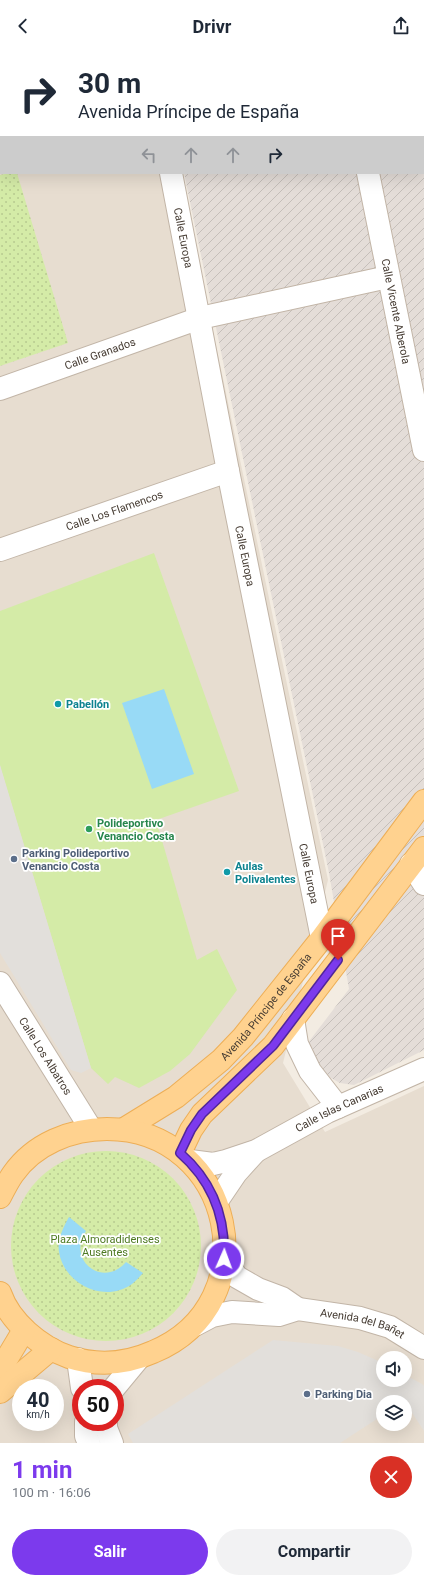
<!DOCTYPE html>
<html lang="es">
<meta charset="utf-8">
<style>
body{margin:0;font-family:Roboto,sans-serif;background:#f2f2f3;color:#1f2937;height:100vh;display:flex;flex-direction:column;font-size:15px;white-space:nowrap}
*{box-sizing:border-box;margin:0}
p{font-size:13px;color:#747a83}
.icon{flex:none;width:22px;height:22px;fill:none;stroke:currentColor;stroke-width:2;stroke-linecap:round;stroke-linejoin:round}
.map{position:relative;height:1391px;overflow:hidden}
.details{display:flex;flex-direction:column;background:#fff;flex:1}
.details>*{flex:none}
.top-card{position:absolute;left:0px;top:0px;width:424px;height:122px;box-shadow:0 4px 16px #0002;background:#fff;color:#1f2937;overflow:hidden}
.tools{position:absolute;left:376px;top:1299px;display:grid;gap:8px}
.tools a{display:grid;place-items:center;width:36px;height:36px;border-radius:50%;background:#fff;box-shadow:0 4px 16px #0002;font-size:20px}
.speed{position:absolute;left:12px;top:1327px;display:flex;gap:8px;font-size:20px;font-weight:700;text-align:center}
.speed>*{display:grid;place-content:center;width:52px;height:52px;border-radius:50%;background:#fff;box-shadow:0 4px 16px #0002;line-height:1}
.speed small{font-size:10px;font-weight:400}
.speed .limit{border:6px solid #d22;background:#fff;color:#111}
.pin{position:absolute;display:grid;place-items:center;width:34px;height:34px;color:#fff;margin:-41px -17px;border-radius:50% 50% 50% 0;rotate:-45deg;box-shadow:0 0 4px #0007}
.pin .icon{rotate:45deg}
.me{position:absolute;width:44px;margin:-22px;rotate:2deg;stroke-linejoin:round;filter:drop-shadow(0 0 3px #0008)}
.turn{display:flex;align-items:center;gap:14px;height:84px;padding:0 12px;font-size:18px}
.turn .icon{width:52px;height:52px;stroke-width:2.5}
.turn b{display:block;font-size:28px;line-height:34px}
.lanes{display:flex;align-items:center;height:38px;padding:0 12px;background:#0003;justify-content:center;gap:20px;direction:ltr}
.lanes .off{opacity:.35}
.round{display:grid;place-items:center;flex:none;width:42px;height:42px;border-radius:21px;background:#f2f2f3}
.summary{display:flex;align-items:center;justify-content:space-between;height:68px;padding:0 12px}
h1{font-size:24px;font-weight:700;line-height:30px;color:#7c3aed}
.action{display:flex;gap:8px;margin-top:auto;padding:8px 12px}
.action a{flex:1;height:46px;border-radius:24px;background:#7c3aed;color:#fff;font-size:16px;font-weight:700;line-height:46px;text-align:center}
.action a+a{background:#f2f2f3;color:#1f2937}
header{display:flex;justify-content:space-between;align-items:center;height:52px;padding:0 12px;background:#fff;font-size:18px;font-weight:700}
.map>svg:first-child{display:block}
</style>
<header><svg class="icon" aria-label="back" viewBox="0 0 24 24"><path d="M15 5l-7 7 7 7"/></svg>Drivr<svg class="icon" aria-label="share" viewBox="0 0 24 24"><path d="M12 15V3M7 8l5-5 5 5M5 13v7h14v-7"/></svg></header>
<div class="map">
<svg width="424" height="1391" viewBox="0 0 424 1391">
<defs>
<pattern id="industrial-furrows" width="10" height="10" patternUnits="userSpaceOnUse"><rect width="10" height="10" fill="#e4ddd8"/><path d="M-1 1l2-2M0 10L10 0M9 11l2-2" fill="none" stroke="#c5bfba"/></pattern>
<pattern id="grass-dots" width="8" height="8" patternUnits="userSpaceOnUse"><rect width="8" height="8" fill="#d4eba7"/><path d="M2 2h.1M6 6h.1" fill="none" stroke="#b7ca90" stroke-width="1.8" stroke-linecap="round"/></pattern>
</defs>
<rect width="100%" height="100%" fill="#f3ece2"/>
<path fill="#e7ddd0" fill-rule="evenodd" d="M0,70L1,121H180L328,828L283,1011L325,1080L424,1034V1391H0ZM383,1306H405V1328H383ZM21,1336H55V1370H21ZM81,1336H115V1370H81ZM383,1350H405V1372H383Z"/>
<path fill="url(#industrial-furrows)" d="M159,0H424V998L354,1033L340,1031L329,1025L314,1005L307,992L349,937L329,821L184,121H423V1Z"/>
<path fill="url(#grass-dots)" d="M9,121H17L68,291L0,314V123Z
M11 1194a95 95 0 1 1 190 0a95 95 0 1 1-190 0Z"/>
<path fill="#d4eba7" d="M154,501L239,739L156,768L197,908L217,897L237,938L190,1002L170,1019L139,1036L115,1025L108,1032L91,1016L0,714V559Z"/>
<path fill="#e2dfdb" d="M0,713L91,1016L81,1021L71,1018L0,901Z
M273,1288L338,1294L358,1300L383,1311V1328H405V1323L422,1332L424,1334V1379L405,1350H383V1363L340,1391H133L128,1382Z"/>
<path fill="#98daf6" d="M164,637L194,722L152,737L122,651Z
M69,1165L86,1179C66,1208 103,1237 126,1210L143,1221C139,1225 136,1229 132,1232C104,1252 64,1232 59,1200C57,1188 63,1176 69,1165Z"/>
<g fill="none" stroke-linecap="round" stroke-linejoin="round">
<g stroke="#c2b5a7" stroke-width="24">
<g id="minor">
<path d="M148,0V1"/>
<path d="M345,0V1"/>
<path d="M0,105L1,104"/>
<path id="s1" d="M171,121L228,419L322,886"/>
<path id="s2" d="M368,121L424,398"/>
<path id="s3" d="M0,337L200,266L388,225"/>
<path id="s4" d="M0,498L228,419"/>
<path d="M411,812L424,832"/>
<path id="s5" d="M0,931L91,1077"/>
<path d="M293,967L297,992L310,1019L338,1055"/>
<path id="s6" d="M190,1109L213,1112L226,1109L256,1099L327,1060L424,1017"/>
<path d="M217,1149L236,1121L255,1100"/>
<path d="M224,1207L237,1225L258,1237L282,1246L298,1257"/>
<path id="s7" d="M195,1273L212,1264L232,1260L279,1263L298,1257L360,1266L390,1275L424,1296"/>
<path d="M78,1307L82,1336"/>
<path d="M114,1336L138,1307"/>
<path d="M86,1370V1384L89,1391"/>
<path d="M106,1370V1376L112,1391"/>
</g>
</g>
<g stroke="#edae56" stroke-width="24">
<g id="major">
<path id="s8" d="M124,1077L176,1045L221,1008L243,985L322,886L424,749"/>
<path d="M180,1101L191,1078L202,1062L273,994L424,796"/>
<path d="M0,1145C4,1137 8,1129 13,1122C34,1092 71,1077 107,1077C234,1077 271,1251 153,1300C126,1312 97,1314 69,1305C40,1295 10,1270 0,1241"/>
<path d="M0,1318L24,1278"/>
<path d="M0,1340L51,1297"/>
</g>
</g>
<use href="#minor" stroke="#fff" stroke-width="22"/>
<use href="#major" stroke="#ffd28f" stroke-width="22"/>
</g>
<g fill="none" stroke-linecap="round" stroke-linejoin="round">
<g stroke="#51269a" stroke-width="10">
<path id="route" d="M224,1207C226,1164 212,1129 180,1101L191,1078L202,1062L273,994L338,908"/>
</g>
<use href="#route" stroke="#7c3aed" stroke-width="7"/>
</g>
<g fill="#0f9aa8" stroke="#fff" stroke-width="1.5">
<circle cx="58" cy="652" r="4"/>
<circle cx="227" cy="820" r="4"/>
</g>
<circle fill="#2e9e5b" stroke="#fff" stroke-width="1.5" cx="89" cy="777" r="4"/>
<g fill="#5c6f8a" stroke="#fff" stroke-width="1.5">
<circle cx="14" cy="807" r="4"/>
<circle cx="307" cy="1342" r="4"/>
</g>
<g text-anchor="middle" stroke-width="3.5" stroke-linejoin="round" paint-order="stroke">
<g font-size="11" fill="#453b32" stroke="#fff">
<text dy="4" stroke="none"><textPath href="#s1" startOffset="66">Calle Europa</textPath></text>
<text dy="4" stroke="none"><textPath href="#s2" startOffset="141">Calle Vicente Alberola</textPath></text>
<text dy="4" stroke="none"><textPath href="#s3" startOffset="106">Calle Granados</textPath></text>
<text dy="4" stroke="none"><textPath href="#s4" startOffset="121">Calle Los Flamencos</textPath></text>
<text dy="4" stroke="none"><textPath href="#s1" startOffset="390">Calle Europa</textPath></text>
<text dy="4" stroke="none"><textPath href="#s1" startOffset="714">Calle Europa</textPath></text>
<text dy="4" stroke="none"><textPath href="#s8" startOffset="189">Avenida Príncipe de España</textPath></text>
<text dy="4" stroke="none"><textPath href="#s5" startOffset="86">Calle Los Albatros</textPath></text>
<text dy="4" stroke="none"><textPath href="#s6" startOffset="162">Calle Islas Canarias</textPath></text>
<text dy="4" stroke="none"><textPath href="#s7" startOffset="173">Avenida del Bañet</textPath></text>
</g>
<g font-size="11" font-weight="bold" fill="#0d838f" stroke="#fff" text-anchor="start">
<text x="66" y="656">Pabellón</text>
<text x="235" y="818">Aulas<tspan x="235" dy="13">Polivalentes</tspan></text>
</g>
<g font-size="11" font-weight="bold" fill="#27864d" stroke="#fff" text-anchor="start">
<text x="97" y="775">Polideportivo<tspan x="97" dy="13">Venancio Costa</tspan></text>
</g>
<g font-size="11" font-weight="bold" fill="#4e5e75" stroke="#fff" text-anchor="start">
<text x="22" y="805">Parking Polideportivo<tspan x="22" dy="13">Venancio Costa</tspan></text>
<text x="315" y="1346">Parking Dia</text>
</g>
<g font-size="11" fill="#4e7a22" stroke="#fff">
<text x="105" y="1191">Plaza Almoradidenses<tspan x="105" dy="13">Ausentes</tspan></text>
</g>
</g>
</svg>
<div class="tools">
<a><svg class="icon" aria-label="sound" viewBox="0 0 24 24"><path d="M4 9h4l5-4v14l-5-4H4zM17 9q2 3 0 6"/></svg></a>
<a><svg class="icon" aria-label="layers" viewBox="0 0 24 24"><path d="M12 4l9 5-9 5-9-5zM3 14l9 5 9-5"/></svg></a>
</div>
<div class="speed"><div>40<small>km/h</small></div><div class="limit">50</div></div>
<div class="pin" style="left:338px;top:908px;background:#d93025"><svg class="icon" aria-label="arrive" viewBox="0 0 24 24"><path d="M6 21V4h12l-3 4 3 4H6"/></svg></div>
<svg class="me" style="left:224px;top:1207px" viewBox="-20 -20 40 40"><circle r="17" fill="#7c3aed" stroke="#fff" stroke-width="3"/><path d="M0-11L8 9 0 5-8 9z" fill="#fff"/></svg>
<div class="top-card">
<div class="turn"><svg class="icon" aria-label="right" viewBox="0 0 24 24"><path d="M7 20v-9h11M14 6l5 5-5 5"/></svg><div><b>30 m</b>Avenida Príncipe de España</div></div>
<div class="lanes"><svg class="icon off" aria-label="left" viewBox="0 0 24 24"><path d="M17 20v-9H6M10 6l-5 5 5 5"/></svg><svg class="icon off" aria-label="ahead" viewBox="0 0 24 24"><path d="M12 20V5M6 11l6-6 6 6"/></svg><svg class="icon off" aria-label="ahead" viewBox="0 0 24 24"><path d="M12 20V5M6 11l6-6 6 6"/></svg><svg class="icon" aria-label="right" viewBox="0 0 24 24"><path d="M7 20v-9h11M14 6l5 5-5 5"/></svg></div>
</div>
</div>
<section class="details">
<div class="summary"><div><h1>1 min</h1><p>100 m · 16:06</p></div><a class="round" style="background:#d93025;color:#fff"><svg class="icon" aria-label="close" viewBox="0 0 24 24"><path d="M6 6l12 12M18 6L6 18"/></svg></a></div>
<div class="action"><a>Salir</a><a>Compartir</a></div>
</section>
